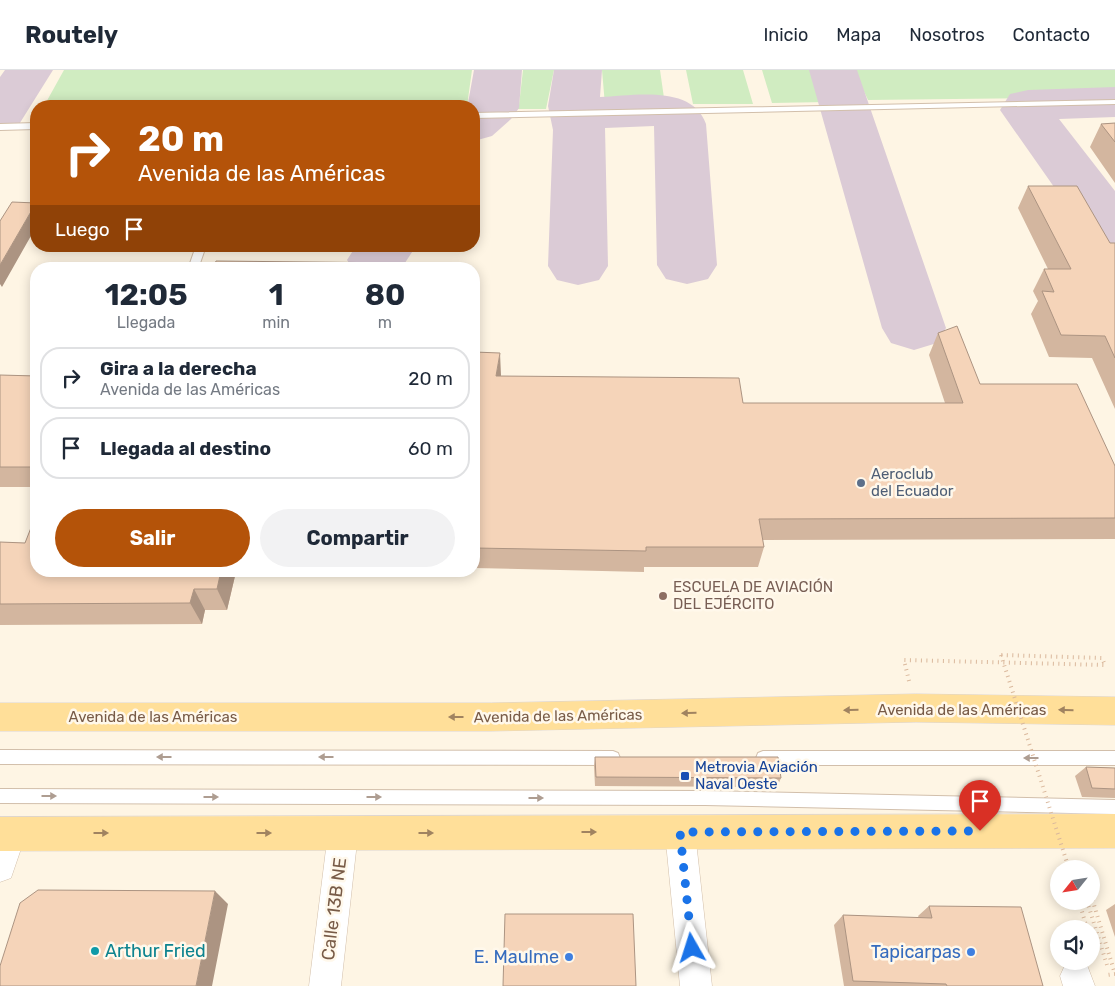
<!DOCTYPE html>
<html lang="es">
<meta charset="utf-8">
<style>
body{margin:0;font-family:Rubik,sans-serif;background:#f2f2f3;color:#1f2937;height:100vh;display:flex;flex-direction:column;font-size:19px;white-space:nowrap}
*{box-sizing:border-box;margin:0}
p{font-size:16px;color:#747a83}
.icon{flex:none;width:28px;height:28px;fill:none;stroke:currentColor;stroke-width:2;stroke-linecap:round;stroke-linejoin:round}
.map{position:relative;flex:1;overflow:hidden}
.panel{position:absolute;left:30px;top:192px;width:450px;height:315px;display:flex;flex-direction:column;background:#fff;border-radius:20px;box-shadow:0 2px 12px #0003}
.panel>*{flex:none}
.hud{position:absolute;left:30px;top:30px;width:450px;height:152px;border-radius:20px;box-shadow:0 2px 12px #0003;background:#b45309;color:#fff;overflow:hidden}
.needle{width:32px;rotate:240deg}
.controls{position:absolute;left:1050px;top:790px;display:grid;gap:10px}
.controls a{display:grid;place-items:center;width:50px;height:50px;border-radius:50%;background:#fff;box-shadow:0 2px 12px #0003;font-size:25px}
.pin{position:absolute;display:grid;place-items:center;width:42px;height:42px;color:#fff;margin:-51px -21px;border-radius:50% 50% 50% 0;rotate:-45deg;box-shadow:0 0 5px #0007}
.pin .icon{rotate:45deg}
.me{position:absolute;width:55px;margin:-28px;rotate:354deg;stroke-linejoin:round;filter:drop-shadow(0 0 4px #0008)}
.turn{display:flex;align-items:center;gap:18px;height:105px;padding:0 25px;font-size:22px}
.turn .icon{width:65px;height:65px;stroke-width:2.5}
.turn b{display:block;font-size:35px;line-height:42px}
.then{display:flex;align-items:center;height:48px;padding:0 25px;background:#0003;gap:10px;font-size:19px}
.eta{display:flex;justify-content:space-evenly;align-items:center;height:85px;text-align:center}
.eta b{font-size:30px;font-weight:700;line-height:35px}
.primary-button{display:flex;gap:10px;margin-top:auto;padding:10px 25px}
.primary-button a{flex:1;height:58px;border-radius:30px;background:#b45309;color:#fff;font-size:20px;font-weight:700;line-height:58px;text-align:center}
.primary-button a+a{background:#f2f2f3;color:#1f2937}
ul{padding:0;list-style:none}
li{display:flex;align-items:center;gap:15px;height:62px;margin:0 10px 8px;padding:0 15px;border:2px solid #e0e1e3;border-radius:20px}
li div{flex:1}
li b{display:block;font-size:19px}
li em{font-style:normal}
header{display:flex;align-items:center;gap:30px;box-sizing:border-box;height:70px;padding:0 25px;background:#fff;border-bottom:1px solid #e0e1e3}
header strong{font-size:24px}
nav{display:flex;gap:28px;margin-inline-start:auto;font-size:18px}
.map>svg:first-child{display:block}
</style>
<header>
<strong>Routely</strong>
<nav><a>Inicio</a><a>Mapa</a><a>Nosotros</a><a>Contacto</a></nav>
</header>
<div class="map">
<svg width="1115" height="916" viewBox="0 0 1115 916">
<rect width="100%" height="100%" fill="#fef5e4"/>
<path fill="#d0ecc1" d="M64,0H472L467,36H44Z
M523,0H554L546,39H514L519,35Z
M602,0H660L665,35H605Z
M686,0H743L753,34H693Z
M762,0H815L827,32L772,33Z
M854,0H1115V27L868,30Z"/>
<g fill="none" stroke-linecap="round" stroke-linejoin="round">
<path fill="#dbcbd6" fill-rule="evenodd" d="M5,0H53L18,56L0,60V7Z
M474,0H522L519,38L511,49L492,66L474,71V36H465L468,33Z
M554,0H602L600,27C633,26 692,14 706,54L717,195L708,209L687,214L666,209L657,195L654,56L605,58L608,196L599,210L578,215L557,210L548,196L553,60L548,36Z
M809,0H857L946,258L937,273L914,280L891,273L882,258Z
M1115,17V47L1059,49L1115,121V179L1094,174L1000,40L1010,24L1028,20Z
M356,176H416L401,199H353L347,190Z"/>
<g stroke="#d2bfab" stroke-width="2">
<path id="lane" d="M1115,30V34L474,48V43Z
M36,53V59L0,60V54Z
M196,176H206L198,199H188Z
M0,680L613,681L618,683L620,688L618,693L613,695L0,694Z
M763,681H1115V695H763L758,693L756,688L758,683Z
M0,719L705,721L1115,730V744L705,735L0,733Z"/>
</g>
<g stroke="#d2bfab" stroke-width="1">
<path id="street" d="M680,747L690,752L695,762L712,916H680L665,762L670,752Z
M343,748L353,753L358,763L341,916H309L328,763L333,753Z
M11,749L21,754L26,764L11,808L0,812V755Z
M1073,891L1087,895L1095,916H1063L1060,906L1065,895Z"/>
</g>
<g stroke="#dcd4cf" stroke-width="1">
<path id="primary" d="M916,624L1115,627V655L916,652L491,661H0V633H491Z
M1115,744V778L0,781V747Z"/>
</g>
<path stroke="#dab89c" stroke-width="4" stroke-dasharray="1 4.5" stroke-linecap="butt" d="M909,611L904,590L1105,595L1102,588L1001,585
M1091,825L1115,904L1107,905
M1079,831L1087,859
M1087,831L1107,895H1103
M1091,872L1095,883"/>
<use href="#lane" fill="#fff" fill-rule="evenodd"/>
<use href="#street" fill="#fff" fill-rule="evenodd"/>
<use href="#primary" fill="#ffdf99" fill-rule="evenodd"/>
<path stroke="#dab89c" stroke-width="4" stroke-dasharray="1 4.5" stroke-linecap="butt" d="M1001,585L1069,799"/>
</g>
<path fill="#d3b69f" d="M1115,53V113L1090,77L1101,54Z
M1028,116L1110,173H1115V339L1092,288L1049,287L1031,244L1038,231L1033,221L1044,199H1048L1018,138Z
M938,263L980,314L1115,396V469L762,470L764,477L758,497H644V502L474,498V282L501,306L743,333H945L929,285Z
M0,305L36,306V417H0Z
M0,472L25,473L36,501H260L256,507L235,506L227,540H205L202,554L0,555Z
M595,687L781,708L777,717L595,716L594,696Z
M1086,697L1115,698V728L1082,727L1075,706Z
M1115,834V867L1106,840Z
M929,836L1043,916H844L834,855L843,845L919,848L918,846Z"/>
<path fill="#ac9482" d="M36,133V157L2,217L0,214V195Z
M500,283L501,305L498,328L496,306Z
M221,501H233L235,506L227,540L217,519Z
M254,501H260L256,507Z
M194,519L205,540L202,554L190,533Z
M215,821L228,834L212,916H196Z"/>
<path fill="#f5d4b9" stroke="#ac9482" d="M1115,53V72L1101,54Z
M1028,116H1077L1110,173H1115V288L1105,266L1061,265L1042,221L1054,222L1044,199H1071Z
M12,132L36,133L0,195V151Z
M216,191L403,193L402,199H213Z
M957,256L980,314H1077L1115,396V448L759,449L764,477H646V481L474,478V282L500,283L496,306L739,308L743,333H963L938,263Z
M0,305L36,306V397H0Z
M36,445V501H221L217,519H194L190,533L0,534V472L25,473Z
M595,687H778L781,708L596,707Z
M1086,697L1115,698V719L1092,718Z
M38,820L215,821L196,916H0V896L20,833Z
M929,836L1021,837L1043,916H947L946,914L853,911L843,845L932,848Z
M505,844H633L636,916H503Z"/>
<defs><path id="oneway-solid" d="M-6-.8H1V-3.2L6.5 0L1 3.2V.8H-6Z" transform="scale(1.25)"/></defs>
<g fill="#a08360">
<use href="#oneway-solid" transform="translate(851 640) rotate(179)"/>
<use href="#oneway-solid" transform="translate(1066 640) rotate(-179)"/>
<use href="#oneway-solid" transform="translate(689 643) rotate(179)"/>
<use href="#oneway-solid" transform="translate(456 647) rotate(180)"/>
<use href="#oneway-solid" transform="translate(589 762)"/>
<use href="#oneway-solid" transform="translate(101 763)"/>
<use href="#oneway-solid" transform="translate(264 763)"/>
<use href="#oneway-solid" transform="translate(426 763)"/>
</g>
<g fill="#ae9d91">
<use href="#oneway-solid" transform="translate(164 687) rotate(-180)"/>
<use href="#oneway-solid" transform="translate(326 687) rotate(-180)"/>
<use href="#oneway-solid" transform="translate(1031 688) rotate(-180)"/>
<use href="#oneway-solid" transform="translate(49 726)"/>
<use href="#oneway-solid" transform="translate(211 727)"/>
<use href="#oneway-solid" transform="translate(374 727)"/>
<use href="#oneway-solid" transform="translate(536 728)"/>
</g>
<g fill="none" stroke-linecap="round" stroke-linejoin="round">
<path stroke="#1a73e8" stroke-width="9" stroke-dasharray="0 16.2" d="M692,878L680,762L980,761"/>
</g>
<circle fill="#5c6f8a" stroke="#fff8eb" stroke-width="2" cx="861" cy="413" r="5"/>
<circle fill="#8d6e63" stroke="#fff8eb" stroke-width="2" cx="663" cy="526" r="5"/>
<rect fill="#1a4fb4" stroke="#fff8eb" stroke-width="2" x="680" y="701" width="10" height="10" rx="2.5"/>
<circle fill="#0f9aa8" stroke="#fff8eb" stroke-width="2" cx="95" cy="881" r="5"/>
<g fill="#3f7fe0" stroke="#fff8eb" stroke-width="2">
<circle cx="971" cy="882" r="5"/>
<circle cx="569" cy="887" r="5"/>
</g>
<g text-anchor="middle" stroke-width="5" stroke-linejoin="round" paint-order="stroke">
<g font-size="15" fill="#4e5e75" stroke="#fff8eb" text-anchor="start">
<text x="871" y="409">Aeroclub<tspan x="871" dy="17">del Ecuador</tspan></text>
</g>
<g font-size="15" fill="#785e54" stroke="#fff8eb" text-anchor="start">
<text x="673" y="522">ESCUELA DE AVIACIÓN<tspan x="673" dy="17">DEL EJÉRCITO</tspan></text>
</g>
<g font-size="15" fill="#785b47" stroke="#fff8eb">
<text x="962" y="645">Avenida de las Américas</text>
<text transform="translate(558 646) rotate(-1)" y="5">Avenida de las Américas</text>
<text x="153" y="652">Avenida de las Américas</text>
</g>
<g font-size="15" fill="#164399" stroke="#fff8eb" text-anchor="start">
<text x="695" y="702">Metrovia Aviación<tspan x="695" dy="17">Naval Oeste</tspan></text>
</g>
<g font-size="18" fill="#785b47" stroke="#fff8eb">
<text transform="translate(334 839) rotate(-83)" y="6">Calle 13B NE</text>
</g>
<g font-size="18" fill="#0d838f" stroke="#fff8eb" text-anchor="start">
<text x="105" y="887">Arthur Fried</text>
</g>
<g font-size="18" fill="#366cbe" stroke="#fff8eb" text-anchor="end">
<text x="961" y="888">Tapicarpas</text>
<text x="559" y="893">E. Maulme</text>
</g>
</g>
</svg>
<div class="controls">
<a><svg class="needle" viewBox="-14 -14 28 28"><path d="M0-13l5 13h-10z" fill="#e53935"/><path d="M0 13l5-13h-10z" fill="#747a83"/></svg></a>
<a><svg class="icon" aria-label="sound" viewBox="0 0 24 24"><path d="M4 9h4l5-4v14l-5-4H4zM17 9q2 3 0 6"/></svg></a>
</div>
<div class="pin" style="left:980px;top:761px;background:#d93025"><svg class="icon" aria-label="arrive" viewBox="0 0 24 24"><path d="M6 21V4h12l-3 4 3 4H6"/></svg></div>
<svg class="me" style="left:692px;top:878px" viewBox="-20 -20 40 40"><path d="M0-17L14 15 0 8-14 15z" fill="#1a73e8" stroke="#fff" stroke-width="4"/></svg>
<div class="hud">
<div class="turn"><svg class="icon" aria-label="right" viewBox="0 0 24 24"><path d="M7 20v-9h11M14 6l5 5-5 5"/></svg><div><b>20 m</b>Avenida de las Américas</div></div>
<div class="then">Luego<svg class="icon" aria-label="arrive" viewBox="0 0 24 24"><path d="M6 21V4h12l-3 4 3 4H6"/></svg></div>
</div>
<section class="panel">
<div class="eta">
<div><b>12:05</b><p>Llegada</p></div>
<div><b>1</b><p>min</p></div>
<div><b>80</b><p>m</p></div>
</div>
<ul>
<li><svg class="icon" aria-label="right" viewBox="0 0 24 24"><path d="M7 20v-9h11M14 6l5 5-5 5"/></svg><div><b>Gira a la derecha</b><p>Avenida de las Américas</p></div><em>20 m</em></li>
<li><svg class="icon" aria-label="arrive" viewBox="0 0 24 24"><path d="M6 21V4h12l-3 4 3 4H6"/></svg><div><b>Llegada al destino</b></div><em>60 m</em></li>
</ul>
<div class="primary-button"><a>Salir</a><a>Compartir</a></div>
</section>
</div>
